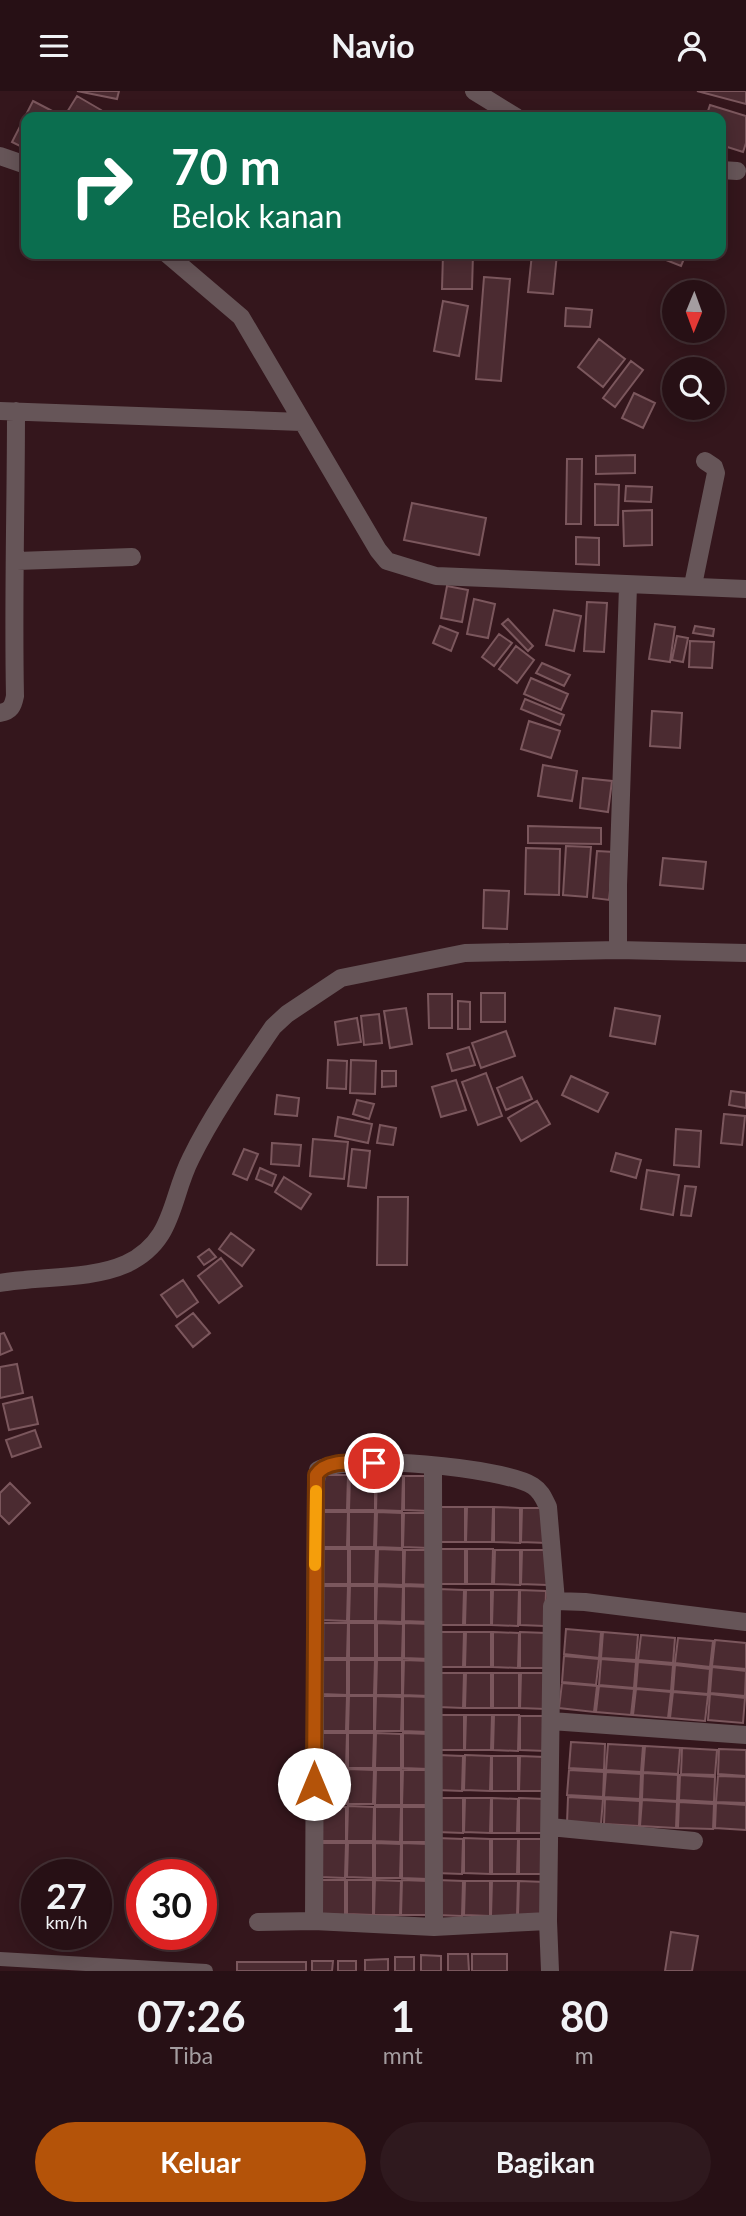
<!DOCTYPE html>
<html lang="id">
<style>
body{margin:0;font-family:Lato,sans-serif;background:#2f191e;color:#f1f3f6;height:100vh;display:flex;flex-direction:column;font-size:26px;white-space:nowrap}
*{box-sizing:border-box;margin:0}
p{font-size:23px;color:#a49da0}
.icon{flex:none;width:38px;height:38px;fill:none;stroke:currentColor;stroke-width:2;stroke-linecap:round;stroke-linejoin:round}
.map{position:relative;height:1880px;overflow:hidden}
.details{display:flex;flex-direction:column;background:#271015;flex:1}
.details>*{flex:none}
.banner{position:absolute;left:21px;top:21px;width:705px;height:147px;border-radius:14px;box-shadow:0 4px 18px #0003,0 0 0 2px #433034;background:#0b6e4f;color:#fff;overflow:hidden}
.needle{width:46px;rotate:181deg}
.tools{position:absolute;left:662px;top:189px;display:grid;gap:14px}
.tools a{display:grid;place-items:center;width:63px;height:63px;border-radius:50%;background:#271015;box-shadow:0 4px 18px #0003,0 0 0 2px #433034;font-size:35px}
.speed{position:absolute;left:21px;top:1768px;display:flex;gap:14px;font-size:35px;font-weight:700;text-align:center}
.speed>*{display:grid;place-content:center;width:91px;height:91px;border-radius:50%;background:#271015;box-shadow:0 4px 18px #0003,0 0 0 2px #433034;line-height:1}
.speed small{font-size:18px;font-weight:400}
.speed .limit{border:10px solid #d22;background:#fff;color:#111}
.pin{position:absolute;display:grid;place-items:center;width:60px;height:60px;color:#fff;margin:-30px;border:4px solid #fff;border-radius:50%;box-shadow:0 2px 7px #0007}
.me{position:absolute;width:77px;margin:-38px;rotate:0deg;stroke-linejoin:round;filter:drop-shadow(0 0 5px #0008)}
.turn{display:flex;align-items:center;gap:24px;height:147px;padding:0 35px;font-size:32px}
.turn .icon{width:91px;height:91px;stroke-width:2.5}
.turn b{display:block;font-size:49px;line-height:60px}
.eta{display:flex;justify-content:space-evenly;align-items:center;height:119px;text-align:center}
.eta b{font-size:42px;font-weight:700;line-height:49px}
.button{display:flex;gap:14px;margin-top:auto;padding:14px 35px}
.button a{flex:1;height:80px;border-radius:42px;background:#b45309;color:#fff;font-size:28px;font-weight:700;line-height:80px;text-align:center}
.button a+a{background:#2f191e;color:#f1f3f6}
header{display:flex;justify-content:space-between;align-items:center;height:91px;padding:0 35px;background:#271015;font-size:32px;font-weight:700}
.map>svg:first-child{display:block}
</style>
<header><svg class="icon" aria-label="menu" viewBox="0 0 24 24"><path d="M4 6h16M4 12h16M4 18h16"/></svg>Navio<svg class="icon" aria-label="person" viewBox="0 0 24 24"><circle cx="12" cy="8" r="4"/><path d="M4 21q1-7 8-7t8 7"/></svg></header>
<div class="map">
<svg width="746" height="1880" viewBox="0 0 746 1880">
<rect width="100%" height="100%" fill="#34161c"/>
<path fill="#4b2b31" stroke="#7b575d" stroke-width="2" d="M77,0H119L117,8Z
M697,0H746V13Z
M77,5L101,19L97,26H64Z
M33,10L60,24L59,26H26V58L12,51Z
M710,14L746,25V52L743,61L721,54V26H706Z
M443,163H473L472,198H442Z
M532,163H557L553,203L528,201Z
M651,163H686L681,175Z
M484,186L510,188L501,290L476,288Z
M443,210L468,215L459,265L434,260Z
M566,217L592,219L590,236L565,235Z
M599,248L625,268L603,296L578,276Z
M631,270L643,279L615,316L603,307Z
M634,302L655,312L643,337L622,327Z
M635,364V382L596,383V365Z
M567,368H582L581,433H566Z
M595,393L619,394L618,434H595Z
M626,395L652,396L651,411L625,410Z
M412,412L486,427L479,464L404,449Z
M652,419V454L624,455L623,420Z
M576,446L599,447V474L576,473Z
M447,495L468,499L462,531L441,527Z
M474,508L495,513L488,547L467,543Z
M587,511L607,512L604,561L584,560Z
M554,519L581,525L574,560L546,554Z
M508,528L533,555L528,560L502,533Z
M655,533L675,536L670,571L649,568Z
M440,535L458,542L451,560L433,552Z
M695,535L714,538L713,545L693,542Z
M499,543L512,552L494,575L482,566Z
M677,545L688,547L683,571L672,569Z
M690,550L714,551L712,577L689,576Z
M516,555L534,569L517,592L499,578Z
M542,572L570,584L564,595L536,582Z
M531,587L568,603L561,619L524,603Z
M525,608L564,624L560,634L521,618Z
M652,620L682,622L680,657L650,655Z
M529,630L560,640L551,667L521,658Z
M543,674L577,680L572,710L538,705Z
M583,687L612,690L608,721L580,717Z
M528,735L601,737V753L528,752Z
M566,755L591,756L587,806L563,804Z
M526,757L560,758L559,804L525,803Z
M597,760L614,761L609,809L593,807Z
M663,767L706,771L703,798L660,794Z
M484,799L509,800L507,838L483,837Z
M481,902H505V931H481Z
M428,903H452V937H429Z
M458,910L470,911V938H458Z
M406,917L412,953L390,957L384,920Z
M615,917L660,925L655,953L610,945Z
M379,923L382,952L364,954L361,925Z
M357,927L361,951L338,954L335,931Z
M506,940L515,965L481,977L472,952Z
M469,956L475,974L452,980L447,963Z
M328,969L347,970L346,998L327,997Z
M351,969L376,970L375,1003L350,1002Z
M382,980H396V995L382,996Z
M486,982L502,1025L478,1034L462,991Z
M571,985L608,1002L598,1021L562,1004Z
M522,986L532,1008L506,1019L497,997Z
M456,989L466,1019L441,1026L432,996Z
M731,1000L746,1002V1017L729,1014Z
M277,1004L299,1007L297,1025L275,1023Z
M357,1009L374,1013L369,1028L353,1023Z
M537,1010L550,1033L521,1050L508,1027Z
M724,1023L745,1025L742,1054L721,1052Z
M338,1026L372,1033L368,1052L335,1045Z
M380,1034L396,1037L393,1054L377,1052Z
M676,1038L701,1040L699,1076L674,1074Z
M313,1048L348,1051L344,1088L310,1085Z
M272,1052L301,1054L299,1075L271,1073Z
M244,1058L258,1063L247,1089L233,1083Z
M352,1058L370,1060L366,1097L348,1095Z
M616,1062L641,1069L636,1087L611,1080Z
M260,1077L276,1084L272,1095L256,1088Z
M647,1079L679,1084L673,1124L641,1118Z
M284,1086L311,1103L301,1118L275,1101Z
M685,1095L696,1096L691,1125L681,1124Z
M378,1106H408L407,1174H377Z
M231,1142L254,1159L242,1175L219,1158Z
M209,1158L216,1166L204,1174L198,1166Z
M221,1167L242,1195L219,1212L198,1185Z
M183,1189L198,1211L177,1226L161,1204Z
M193,1222L210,1242L193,1256L176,1235Z
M4,1242L12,1259L0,1264V1243Z
M17,1273L23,1302L0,1307V1276Z
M32,1306L38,1333L9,1339L3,1313Z
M35,1339L41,1356L12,1366L6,1349Z
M322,1384H348L347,1419H322Z
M350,1384H375V1419H349Z
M377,1384L403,1385L402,1420L376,1419Z
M404,1385H430L429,1420L404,1419Z
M10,1392L30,1412L9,1433L0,1424V1402Z
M440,1416H465V1451H439Z
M467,1416H493L492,1451H466Z
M494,1416L520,1417V1452L494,1451Z
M522,1417H547V1452L521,1451Z
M322,1421H348L347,1456H321Z
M349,1421H375L374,1456H349Z
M377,1421L402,1422V1457L376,1456Z
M404,1422H429V1457L403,1456Z
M322,1458H348V1493H322Z
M350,1458H376L375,1493H350Z
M378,1458L403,1459V1494L377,1493Z
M439,1458H465V1493H439Z
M467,1458H493L492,1493H467Z
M405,1459H431L430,1494L404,1493Z
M495,1459H520V1494L494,1493Z
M522,1459H548L547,1494L521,1493Z
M322,1495H348L347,1530L322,1529Z
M350,1495H375V1530H349Z
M377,1495L403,1496L402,1531L376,1530Z
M404,1495L430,1496L429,1531L404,1530Z
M438,1498L464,1499L463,1534H438Z
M466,1499H491V1534H465Z
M493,1499H519L518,1535L492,1534Z
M520,1499L546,1500L545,1535L520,1534Z
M322,1532H348L347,1567H321Z
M349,1532H375V1567H349Z
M377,1532L403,1533L402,1567H377Z
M404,1532L430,1533V1568L404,1567Z
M566,1538L601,1541L599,1567L564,1563Z
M438,1541H464L463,1576H438Z
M466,1541H491V1576H465Z
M493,1541L519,1542L518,1577L493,1576Z
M520,1541L546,1542L545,1577H520Z
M603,1541L638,1544L636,1569L601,1567Z
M641,1544L675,1547L673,1572L638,1569Z
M678,1547L713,1550L710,1576L675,1572Z
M715,1549L746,1552V1578L712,1575Z
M564,1565L599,1568L596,1594L562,1591Z
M601,1568L636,1571L634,1597L599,1594Z
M322,1569H347V1604L321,1603Z
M349,1569H375L374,1604H349Z
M377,1569H402V1604H376Z
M404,1569L430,1570L429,1605L403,1604Z
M638,1571L673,1574L671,1600L636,1597Z
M675,1574L710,1578L708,1603L673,1600Z
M712,1576L746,1580L745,1605L710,1602Z
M439,1582H464L463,1617L438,1616Z
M466,1582H491V1617H465Z
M493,1582H519V1617H493Z
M521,1582H546V1618L520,1617Z
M562,1592L597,1595L594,1621L559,1617Z
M599,1595L634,1598L631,1624L596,1621Z
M636,1598L671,1601L668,1627L633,1624Z
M673,1601L708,1604L705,1630L670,1627Z
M710,1603L745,1607L743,1632L708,1629Z
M321,1605H347L346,1640H321Z
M349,1605H374V1640H348Z
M376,1605L402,1606L401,1640H375Z
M403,1605L429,1606L428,1641L403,1640Z
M438,1624H464V1659H438Z
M466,1624H492L491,1659H465Z
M494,1624H519L518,1660L493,1659Z
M520,1625H546V1660L520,1659Z
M321,1642H347L346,1677L320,1676Z
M348,1642H374L373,1677H348Z
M376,1642L401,1643V1677H375Z
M403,1642L429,1643L428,1678L403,1677Z
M571,1651L605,1653L604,1679L569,1677Z
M608,1653L643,1655L641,1681L606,1679Z
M645,1655L680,1657L678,1683L643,1681Z
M682,1657L717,1659L715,1684L681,1683Z
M719,1658L746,1659V1685L718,1683Z
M438,1664L463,1665L462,1700L437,1699Z
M465,1664L491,1665L490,1700L464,1699Z
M492,1665H518V1700H492Z
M520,1665L545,1666V1700H519Z
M321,1678L346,1679V1713H320Z
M348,1678L374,1679L373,1713H348Z
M376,1679H401V1714H375Z
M403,1679H429L428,1714H402Z
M569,1679L604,1681L603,1706L567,1704Z
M606,1681L641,1683L640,1708L604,1706Z
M643,1682L678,1684L677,1710L642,1708Z
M680,1684L715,1686L714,1711L679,1709Z
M718,1685L746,1686V1712L716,1711Z
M568,1706L603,1708L601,1733L567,1732Z
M437,1707H463V1742L437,1741Z
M465,1707H491L490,1742L464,1741Z
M492,1707L518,1708L517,1742H492Z
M519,1707L545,1708V1742H519Z
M605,1708L640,1710L639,1735L604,1733Z
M642,1709L677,1711L676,1737L640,1735Z
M679,1711L714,1713L713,1738L678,1737Z
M716,1712L746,1714V1739L715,1737Z
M320,1715L346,1716V1750H320Z
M348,1715L374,1716L373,1750H347Z
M375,1716H401L400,1751L375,1750Z
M402,1716H428V1751H402Z
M437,1747L463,1748L462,1783L436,1782Z
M464,1747L490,1748V1783L464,1782Z
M492,1748H518L517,1783H492Z
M519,1748H545L544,1783H519Z
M320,1752H346L345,1787L320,1786Z
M348,1752H373V1787L347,1786Z
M375,1752L401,1753L400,1787H375Z
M402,1752L428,1753V1788L402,1787Z
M320,1789H345V1824L319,1823Z
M347,1789H373V1824L347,1823Z
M375,1789L401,1790L400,1824H374Z
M402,1789L428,1790L427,1824H401Z
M437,1789L463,1790L462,1825L437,1824Z
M465,1790H490V1825L464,1824Z
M492,1790H518L517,1825H491Z
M519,1790L545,1791L544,1825H518Z
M671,1841L698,1845L692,1880H665Z
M448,1863H468L469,1880H448Z
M472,1863H507V1880H472Z
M421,1864L441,1865V1880H421Z
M395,1866H414V1880H395Z
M388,1868V1880H365V1869Z
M312,1870H333L332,1880H312Z
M338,1870H356V1880H338Z
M237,1871H306V1880H237Z"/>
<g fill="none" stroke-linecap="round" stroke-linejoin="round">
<path stroke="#665558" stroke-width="14" d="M0,1868L206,1880"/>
<path stroke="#665558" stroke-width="18" d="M474,0L516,26
M0,65L26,74
M721,79L737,80
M167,163L241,226L378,459L387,470L436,485L746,498
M0,320L302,331
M17,470L132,466
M693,494L716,382L714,376L705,370
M0,622C11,620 13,615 15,605C13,510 16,415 16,320
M618,859V794L628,495
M0,1192C39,1185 90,1189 126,1173C175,1150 170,1108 191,1067C213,1022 245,977 273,936L287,923L341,887L465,862L618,859L746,862
M433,1375L434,1836
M551,1630L746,1644
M550,1736L694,1750
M314,1830L316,1390L318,1379C348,1362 503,1376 533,1395C541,1400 544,1408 548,1416L556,1510
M258,1831L314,1830L434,1836L548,1830
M550,1880L548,1830L552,1515L556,1510L585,1511L746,1531"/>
</g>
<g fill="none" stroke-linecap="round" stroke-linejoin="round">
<g stroke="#753606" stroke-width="18">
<path id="route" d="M314,1693L316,1384C327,1367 356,1372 374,1372"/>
</g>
<use href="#route" stroke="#b45309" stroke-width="12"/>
<path stroke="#f59e0b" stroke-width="12" d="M315,1474L316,1400"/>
</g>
</svg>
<div class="tools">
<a><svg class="needle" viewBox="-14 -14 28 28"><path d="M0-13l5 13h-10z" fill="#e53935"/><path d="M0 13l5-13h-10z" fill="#a49da0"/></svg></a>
<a><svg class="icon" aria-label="search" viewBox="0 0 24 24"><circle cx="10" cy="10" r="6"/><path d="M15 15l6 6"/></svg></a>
</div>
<div class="speed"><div>27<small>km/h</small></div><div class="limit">30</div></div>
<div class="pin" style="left:374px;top:1372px;background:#d93025"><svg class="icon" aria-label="arrive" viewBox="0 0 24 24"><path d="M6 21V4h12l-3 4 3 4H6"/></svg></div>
<svg class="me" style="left:314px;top:1693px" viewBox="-20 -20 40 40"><circle r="19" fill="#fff"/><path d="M0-13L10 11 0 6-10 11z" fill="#b45309"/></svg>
<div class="banner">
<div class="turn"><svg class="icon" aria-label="right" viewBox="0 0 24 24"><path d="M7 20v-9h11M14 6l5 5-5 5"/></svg><div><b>70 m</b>Belok kanan</div></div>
</div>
</div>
<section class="details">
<div class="eta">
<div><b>07:26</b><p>Tiba</p></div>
<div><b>1</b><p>mnt</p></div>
<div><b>80</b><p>m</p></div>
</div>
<div class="button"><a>Keluar</a><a>Bagikan</a></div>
</section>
